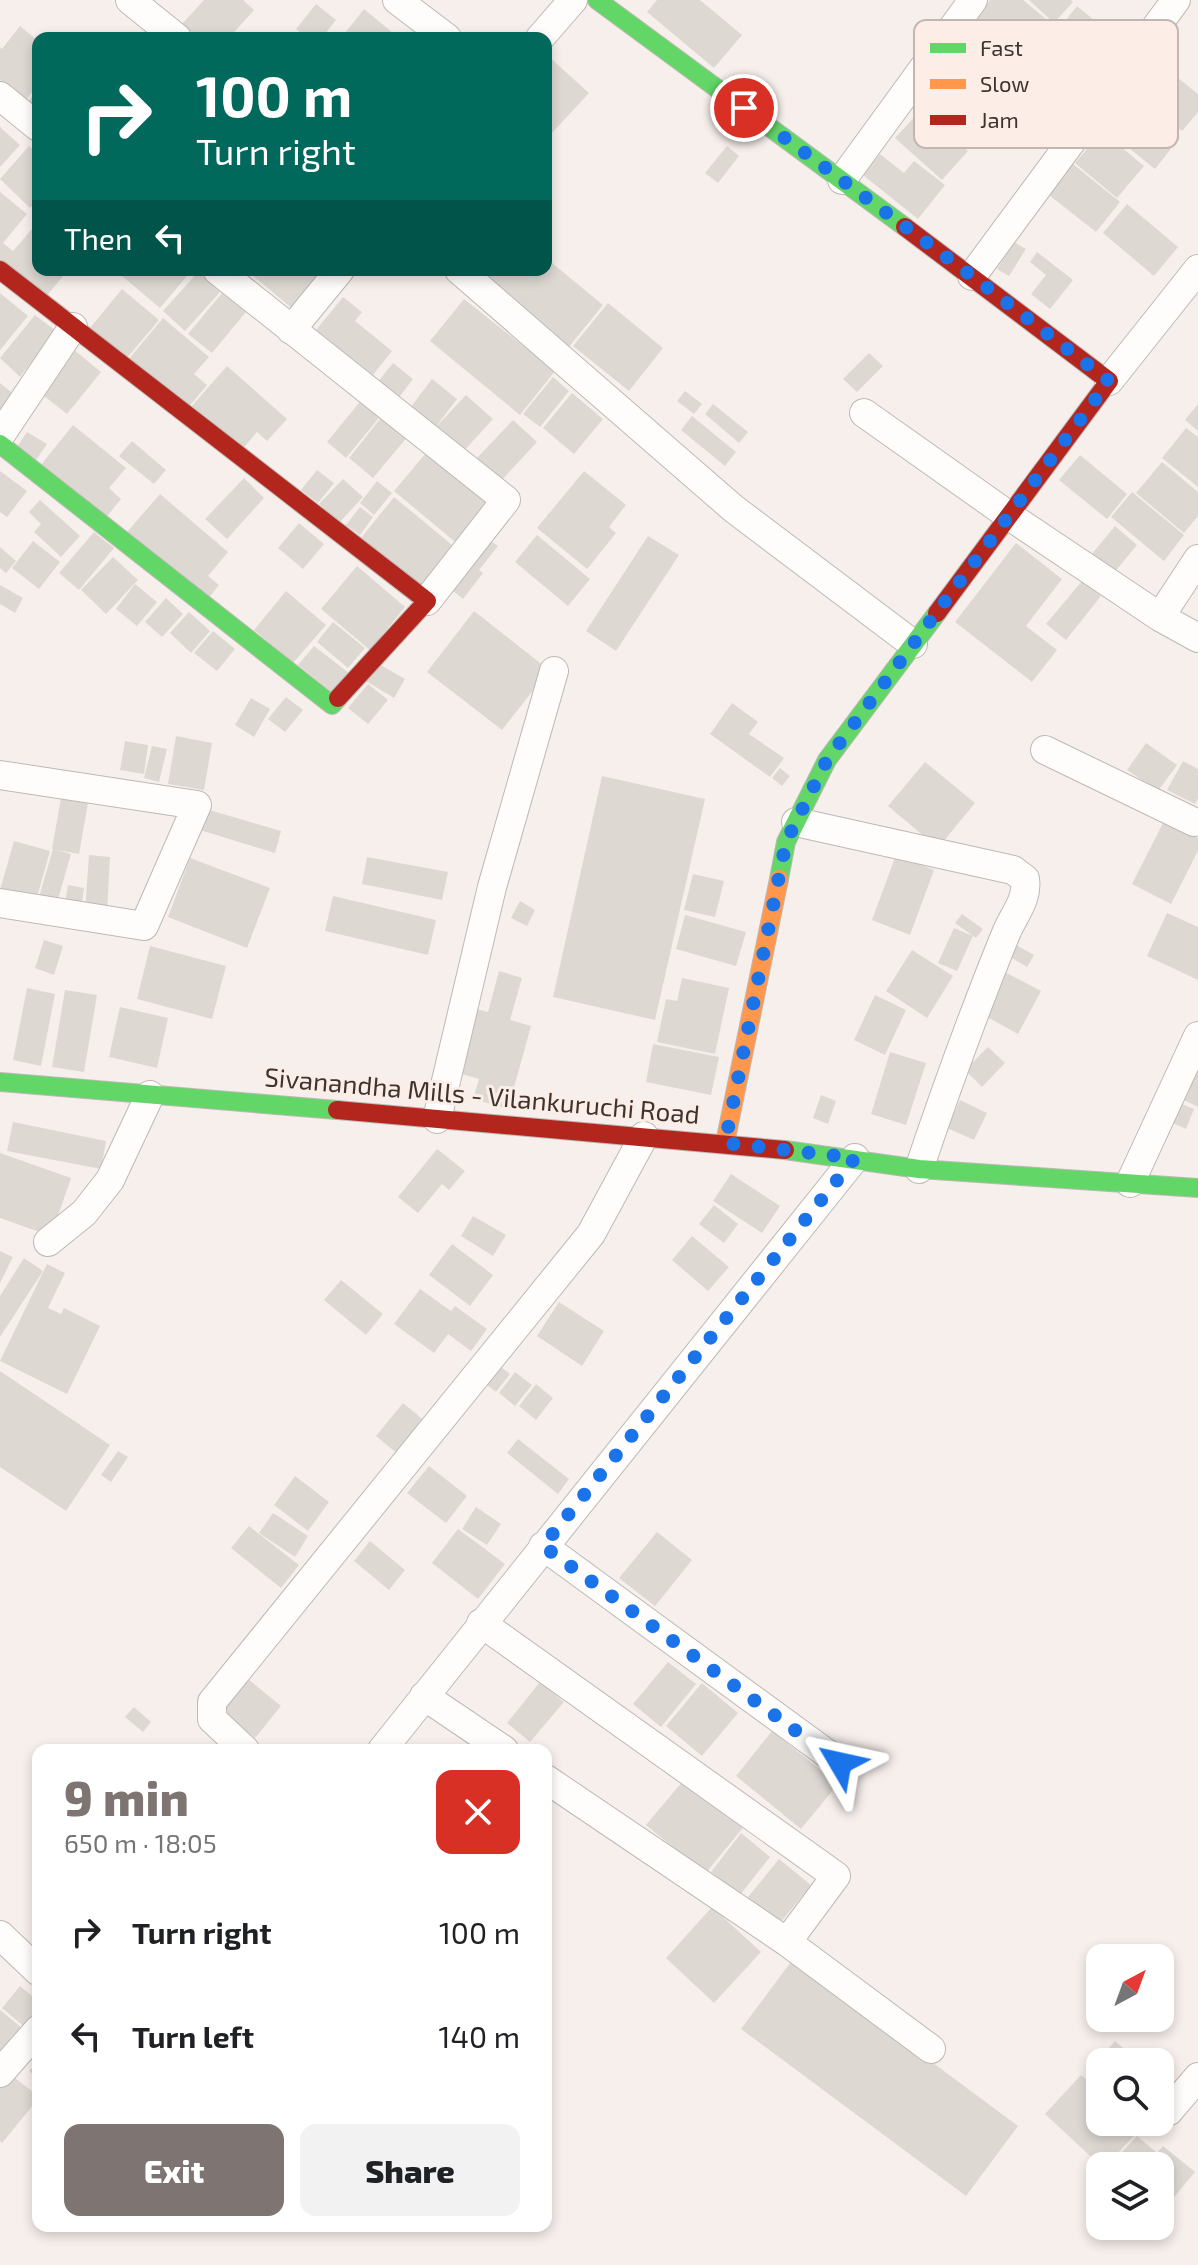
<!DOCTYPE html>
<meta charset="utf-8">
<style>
body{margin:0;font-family:"Exo 2",sans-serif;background:#f2f2f2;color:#202124;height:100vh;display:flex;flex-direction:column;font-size:30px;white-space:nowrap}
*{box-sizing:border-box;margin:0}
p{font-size:26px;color:#757577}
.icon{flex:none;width:44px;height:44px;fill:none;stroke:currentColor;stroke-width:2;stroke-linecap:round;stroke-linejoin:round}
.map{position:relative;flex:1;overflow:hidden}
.panel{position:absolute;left:32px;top:1744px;width:520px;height:488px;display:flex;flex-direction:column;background:#fff;border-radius:16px;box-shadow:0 4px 12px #0003}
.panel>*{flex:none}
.banner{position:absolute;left:32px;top:32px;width:520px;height:244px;border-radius:16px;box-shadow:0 4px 12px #0003;background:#00695c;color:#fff;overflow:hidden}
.needle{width:52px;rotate:41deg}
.controls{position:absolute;left:1086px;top:1944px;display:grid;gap:16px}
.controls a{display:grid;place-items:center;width:88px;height:88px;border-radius:16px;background:#fff;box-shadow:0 4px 12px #0003;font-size:40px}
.pin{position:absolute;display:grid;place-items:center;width:68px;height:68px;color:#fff;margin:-34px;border:4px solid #fff;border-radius:50%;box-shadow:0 2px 8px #0007}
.me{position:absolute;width:88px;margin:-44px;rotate:306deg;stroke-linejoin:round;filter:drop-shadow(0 0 6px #0008)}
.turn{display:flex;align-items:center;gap:28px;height:168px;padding:0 32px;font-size:36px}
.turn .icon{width:104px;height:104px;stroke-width:2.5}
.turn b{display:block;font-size:56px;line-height:68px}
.then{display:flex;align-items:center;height:76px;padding:0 32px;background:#0003;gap:16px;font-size:30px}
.round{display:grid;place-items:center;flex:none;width:84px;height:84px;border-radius:16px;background:#f2f2f2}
.overview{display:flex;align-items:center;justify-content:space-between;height:136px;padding:0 32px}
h1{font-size:48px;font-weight:800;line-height:60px;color:#7e7572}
.primary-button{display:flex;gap:16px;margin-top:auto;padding:16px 32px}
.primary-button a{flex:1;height:92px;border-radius:16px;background:#7e7572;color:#fff;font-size:32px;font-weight:800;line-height:92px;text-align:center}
.primary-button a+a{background:#f2f2f2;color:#202124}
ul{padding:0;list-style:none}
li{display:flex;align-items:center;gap:24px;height:104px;padding:0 32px}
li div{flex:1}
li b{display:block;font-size:30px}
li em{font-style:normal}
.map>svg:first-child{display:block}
</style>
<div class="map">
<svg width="1198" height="2265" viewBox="0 0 1198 2265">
<rect width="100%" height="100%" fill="#f7efec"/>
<path fill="#ded8d3" d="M204,0H243L254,10L229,38H198L182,24Z
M657,0H700L742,35L714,68L647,12Z
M990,0H1023L1052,24L1034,46L1040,50L1023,71L968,26Z
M1029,0H1071L1073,2L1054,23Z
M316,4L336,20L322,38H307L296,29Z
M1077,6L1111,34L1090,61L1055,34Z
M364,9L399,38H341Z
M20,26L38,41V85L25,101L0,80V47L2,49Z
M546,54L589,93L551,134L546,129Z
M1152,57L1198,94V112L1182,131L1127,87Z
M38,89V112L27,103Z
M1125,93L1180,137L1155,169L1100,125Z
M921,110L968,151L942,180L895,138Z
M0,127L20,145L0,167Z
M1102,131L1144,166L1117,198L1075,163Z
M29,146L38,155V199L30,208L0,179Z
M727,146L739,156L718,183L705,173Z
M880,154L904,173L914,161L945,185L918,219L863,175Z
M1073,164L1120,202L1096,232L1049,195Z
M0,192L27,214L3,243L13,251L38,222V270H68L45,298L0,260Z
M1127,204L1178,247L1154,276L1103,233Z
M1014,242L1026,249L1009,276L997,269Z
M1037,252L1073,280L1050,309L1031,294L1046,275L1030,262Z
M546,258L603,305L568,348L479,274L483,270H546Z
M127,270H192L160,308L122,276Z
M256,270H328L294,310L252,275Z
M198,272L220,292L185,331L163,311Z
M122,289L159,320L126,359L90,328Z
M0,293L28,316L0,350Z
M222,293L246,312L212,353L188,334Z
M343,297L362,312L355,321L392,351L373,375L316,330Z
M464,299L555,371L520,415L430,341Z
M608,303L663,348L629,391L573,346Z
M35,315L56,331L20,377L0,358Z
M163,318L209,357L194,374L207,385L187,409L128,360Z
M73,349L101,372L67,414L39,392Z
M869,353L883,366L857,392L843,379Z
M393,363L413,379L397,400L377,383Z
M227,366L287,419L267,441L257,432L240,452L190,408Z
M553,377L569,391L540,427L523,414Z
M432,379L457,399L435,428L410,408Z
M0,383L16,396L0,415Z
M685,391L702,404L694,414L677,401Z
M572,393L603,419L574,454L543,428Z
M466,395L493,419L462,453L435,428Z
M363,398L382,414L346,458L327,442Z
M713,404L748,432L739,443L705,414Z
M1198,404V431L1185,420Z
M384,414L409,435L373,478L349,458Z
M692,416L736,452L725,466L681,430Z
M513,420L537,442L500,482L476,459Z
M73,425L126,468L109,488L121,499L105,519L40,466Z
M1186,428L1198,437V487L1162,458Z
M27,432L47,444L34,463L15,450Z
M132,441L166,470L154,484L119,456Z
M426,453L492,508L460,546L394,491Z
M1080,455L1127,494L1107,519L1059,480Z
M1162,462L1198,492V516L1184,533L1136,493Z
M317,470L334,483L318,503L301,490Z
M0,471L27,491L7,517L0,512Z
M584,471L626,505L609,527L616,533L587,569L537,528Z
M244,478L264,498L227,539L205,519Z
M343,479L363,497L339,523L319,504Z
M377,481L392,493L374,515L360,503Z
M1132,492L1184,535L1164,561L1111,517Z
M160,494L228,552L208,576L219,585L207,600L127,532Z
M394,497L457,549L424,590L361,538Z
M40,500L80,536L61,557L34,532L41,524L29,512Z
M360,507L373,517L360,535L346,525Z
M299,523L324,544L303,569L278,548Z
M1115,526L1137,545L1113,574L1091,555Z
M94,532L114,548L79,590L59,573Z
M537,535L590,579L568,606L515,562Z
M648,536L679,555L616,651L586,631Z
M486,538L498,546L479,570L483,573L463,599L448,587Z
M33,541L60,562L39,589L12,568Z
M1016,543L1062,579L1026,626L1057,650L1032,682L955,622Z
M0,547L16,561L6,573L0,568Z
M113,557L138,580L106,614L81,590Z
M357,566L405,607L370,650L321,609Z
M1082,581L1101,596L1066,640L1046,624Z
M135,584L157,602L137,626L116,609Z
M0,585L23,598L15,613L0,604Z
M286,591L326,625L293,663L254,630Z
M166,598L183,614L162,637L145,622Z
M474,611L549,670L502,730L427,672Z
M189,612L210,631L191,653L170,633Z
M333,622L365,648L348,668L317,642Z
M213,631L235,649L217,671L194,653Z
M314,646L349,673L333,693L298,665Z
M377,663L405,679L394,698L366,681Z
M368,684L388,700L368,724L348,708Z
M286,697L303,710L285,732L268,719Z
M251,698L270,709L254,737L235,725Z
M732,703L758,722L749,734L784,758L770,777L710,734Z
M176,736L212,743L204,790L168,784Z
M125,741L148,745L144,774L120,770Z
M1146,743L1177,765L1158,791L1127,770Z
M152,746L167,749L159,782L144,778Z
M1183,761L1198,769V799L1195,804L1167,790Z
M925,762L975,803L938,848L888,806Z
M780,768L790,776L782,786L772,778Z
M602,776L705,799L655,1020L553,997Z
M61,798L88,803L79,854L52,849Z
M206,809L281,831L275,853L200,830Z
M1164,821L1198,838V851L1171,904L1132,884Z
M14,841L50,851L35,904L0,890Z
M53,849L71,854L55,910L37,904Z
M89,855L110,857L107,912L85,911Z
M896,855L934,870L910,935L872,920Z
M367,857L448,872L442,900L362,884Z
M190,858L270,888L247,948L168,917Z
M693,874L724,881L715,917L684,910Z
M68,885L84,888L81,911L64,909Z
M333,896L436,920L428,955L325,931Z
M520,901L535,910L527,926L511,918Z
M1167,913L1198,927V980L1147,956Z
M962,914L983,929L976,938L955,923Z
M685,915L746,932L736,966L676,949Z
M954,928L973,936L957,971L938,963Z
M44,940L63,946L54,975L35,968Z
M1016,945L1034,955L1027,967L1010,957Z
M150,946L226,966L212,1019L137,999Z
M912,950L953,976L927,1018L886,991Z
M499,971L522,978L510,1020L531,1026L508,1109L473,1099L479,1079L459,1073L477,1009L488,1012Z
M1003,971L1041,991L1018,1034L980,1013Z
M682,978L729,988L715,1054L657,1042L666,999L677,1001Z
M27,988L55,994L41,1066L13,1060Z
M65,990L97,995L84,1072L52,1067Z
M875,995L906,1010L885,1055L854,1040Z
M120,1007L168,1018L157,1068L109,1057Z
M653,1044L719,1057L711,1095L646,1082Z
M988,1047L1005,1063L982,1087L965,1070Z
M890,1052L926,1063L906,1125L871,1114Z
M1198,1057V1107L1178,1097Z
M821,1095L836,1101L828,1124L813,1118Z
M960,1100L987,1113L974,1140L947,1128Z
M1174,1101L1194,1109L1186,1129L1166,1120Z
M13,1122L106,1141L101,1169L7,1151Z
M437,1149L465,1171L449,1190L442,1184L418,1213L398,1197Z
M0,1153L71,1178L51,1236L0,1218Z
M731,1174L780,1206L762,1233L713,1201Z
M714,1205L738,1224L724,1243L699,1224Z
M473,1216L506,1235L493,1256L461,1236Z
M692,1236L729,1267L708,1291L672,1260Z
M452,1244L493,1275L470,1306L429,1275Z
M0,1251L13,1257L0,1283Z
M24,1258L43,1271L0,1337V1296Z
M47,1264L65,1273L48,1308L61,1314L64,1308L100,1326L67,1394L0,1361Z
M341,1280L383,1314L366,1335L324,1300Z
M420,1289L451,1311L455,1306L487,1329L471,1351L448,1334L434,1353L394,1324Z
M559,1302L604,1331L582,1366L537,1336Z
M500,1366L510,1374L496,1392L486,1384Z
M0,1371L110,1445L66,1511L0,1467Z
M515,1372L532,1385L515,1406L499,1393Z
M536,1384L553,1398L536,1420L519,1406Z
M403,1403L426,1422L399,1455L376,1436Z
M518,1439L569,1479L558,1494L507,1453Z
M118,1451L128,1457L111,1482L101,1475Z
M429,1466L467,1496L446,1523L407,1493Z
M295,1476L329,1502L308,1531L274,1505Z
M476,1507L501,1524L487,1545L462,1529Z
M273,1513L308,1536L295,1557L259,1533Z
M249,1526L299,1565L281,1588L231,1548Z
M458,1529L505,1564L478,1599L432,1563Z
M657,1532L692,1560L655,1606L619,1578Z
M370,1541L405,1570L389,1590L354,1561Z
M668,1662L696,1684L661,1727L633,1704Z
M248,1679L281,1706L255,1738L222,1711Z
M540,1682L564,1702L530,1742L507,1723Z
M702,1683L738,1713L702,1756L666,1726Z
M134,1707L151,1722L143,1732L125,1717Z
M772,1731L838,1784L801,1829L736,1776Z
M688,1775L746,1824L705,1874L646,1825Z
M741,1833L770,1857L740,1895L711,1872Z
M779,1859L811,1885L780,1923L748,1897Z
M712,1907L761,1952L714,2003L666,1958Z
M793,1959L1018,2126L966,2196L741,2029Z
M20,1986L38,2001V2016L27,2029L2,2008Z
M0,2010L27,2032L0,2052Z
M1115,2041L1139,2062H1100V2080L1089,2070Z
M38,2061V2079L29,2071Z
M10,2074L38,2096V2099L2,2143L0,2141V2087Z
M1081,2075L1100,2092V2122H1132L1140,2129L1106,2166H1101L1045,2114Z
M1137,2136L1156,2152L1143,2166H1109Z
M1163,2146L1195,2172L1160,2214V2166H1146Z"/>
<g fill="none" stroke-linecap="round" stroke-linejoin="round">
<g stroke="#bfb8b4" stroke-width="30">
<path id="street" d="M130,0L177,38
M397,0L447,38
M540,38L573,0
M0,96L38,127
M842,180L973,0
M217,270L506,500L427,601
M459,270L734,509L913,644
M972,276L1176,0
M291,330L340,270
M1109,381L1198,269
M864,413L1008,515L1160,617L1198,638
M0,436L73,327
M1160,617L1198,559
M1045,750L1194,822
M0,775L197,805L144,926L0,903
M796,822L1013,870L1025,879C1028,899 1015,913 1007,931C975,1009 946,1089 919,1169
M437,1119L492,887L554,671
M1130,1183L1198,1036
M48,1242L84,1213L110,1180L150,1095
M543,1546L840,1763
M481,1623L836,1876L787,1942
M424,1696L504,1750
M245,1750L212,1719V1702L591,1234L644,1136
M382,1750L855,1158
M546,1779L787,1942L931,2049
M0,1935L38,1971
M0,2073L38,2030
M1169,2111L1198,2077"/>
</g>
<g stroke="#bfb8b4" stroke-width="20">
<path id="fast" d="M597,0L905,227
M0,444L332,705L338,698
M779,879L786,842L827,760L937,613
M0,1082L337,1110
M785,1150L919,1169L1198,1188"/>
</g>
<g stroke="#bfb8b4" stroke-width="20">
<path id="slow" d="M725,1143L779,879"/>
</g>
<g stroke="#bfb8b4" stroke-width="20">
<path id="jam" d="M905,227L1109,381L937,613
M0,270L427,601L338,698
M337,1110L785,1150"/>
</g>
<use href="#street" stroke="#fefdfc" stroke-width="28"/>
<use href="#fast" stroke="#63d668" stroke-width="18"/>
<use href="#slow" stroke="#ff974d" stroke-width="18"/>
<use href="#jam" stroke="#b3261e" stroke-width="18"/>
</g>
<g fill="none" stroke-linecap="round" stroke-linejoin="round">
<path stroke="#1a73e8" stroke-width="14" stroke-dasharray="0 25.2" d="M744,108L972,276L1109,381L827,760L786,842L725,1143L855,1158L543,1546L840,1763"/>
</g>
<g text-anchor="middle" stroke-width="6" stroke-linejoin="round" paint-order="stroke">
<g font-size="26" fill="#3d3430" stroke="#fceee7">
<text transform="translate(482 1096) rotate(5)" y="9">Sivanandha Mills - Vilankuruchi Road</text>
</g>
</g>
<rect x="914" y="20" width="264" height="128" rx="12" fill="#fceee7" stroke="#c3b6b0" stroke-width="2"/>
<rect x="930" y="43" width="36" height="10" fill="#63d668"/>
<rect x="930" y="79" width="36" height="10" fill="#ff974d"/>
<rect x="930" y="115" width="36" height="10" fill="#b3261e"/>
<g font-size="22" fill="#3d3430">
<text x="980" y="56">Fast</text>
<text x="980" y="92">Slow</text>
<text x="980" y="128">Jam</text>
</g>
</svg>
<div class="controls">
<a><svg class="needle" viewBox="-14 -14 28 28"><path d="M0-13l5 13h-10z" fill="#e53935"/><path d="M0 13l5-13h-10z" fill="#757577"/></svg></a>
<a><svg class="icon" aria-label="search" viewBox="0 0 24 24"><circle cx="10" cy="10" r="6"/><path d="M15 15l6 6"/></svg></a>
<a><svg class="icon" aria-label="layers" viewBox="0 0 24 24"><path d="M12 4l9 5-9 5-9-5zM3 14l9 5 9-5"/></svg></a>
</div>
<div class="pin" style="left:744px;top:108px;background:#d93025"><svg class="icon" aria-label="arrive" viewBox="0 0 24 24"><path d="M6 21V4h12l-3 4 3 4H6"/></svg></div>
<svg class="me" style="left:840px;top:1763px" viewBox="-20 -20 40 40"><path d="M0-17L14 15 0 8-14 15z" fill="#1a73e8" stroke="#fff" stroke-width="4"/></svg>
<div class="banner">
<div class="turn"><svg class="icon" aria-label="right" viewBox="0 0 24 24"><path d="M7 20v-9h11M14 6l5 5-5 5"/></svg><div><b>100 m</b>Turn right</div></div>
<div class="then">Then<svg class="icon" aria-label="left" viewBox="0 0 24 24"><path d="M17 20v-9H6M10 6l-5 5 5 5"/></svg></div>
</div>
<section class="panel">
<div class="overview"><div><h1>9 min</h1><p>650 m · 18:05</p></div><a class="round" style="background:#d93025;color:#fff"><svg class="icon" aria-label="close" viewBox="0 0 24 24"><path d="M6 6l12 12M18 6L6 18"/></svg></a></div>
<ul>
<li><svg class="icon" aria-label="right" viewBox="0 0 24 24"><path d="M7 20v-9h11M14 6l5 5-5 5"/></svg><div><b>Turn right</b></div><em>100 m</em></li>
<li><svg class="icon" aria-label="left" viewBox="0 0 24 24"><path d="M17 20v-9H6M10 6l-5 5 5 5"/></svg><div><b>Turn left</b></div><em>140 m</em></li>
</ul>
<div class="primary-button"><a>Exit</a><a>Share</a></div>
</section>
</div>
